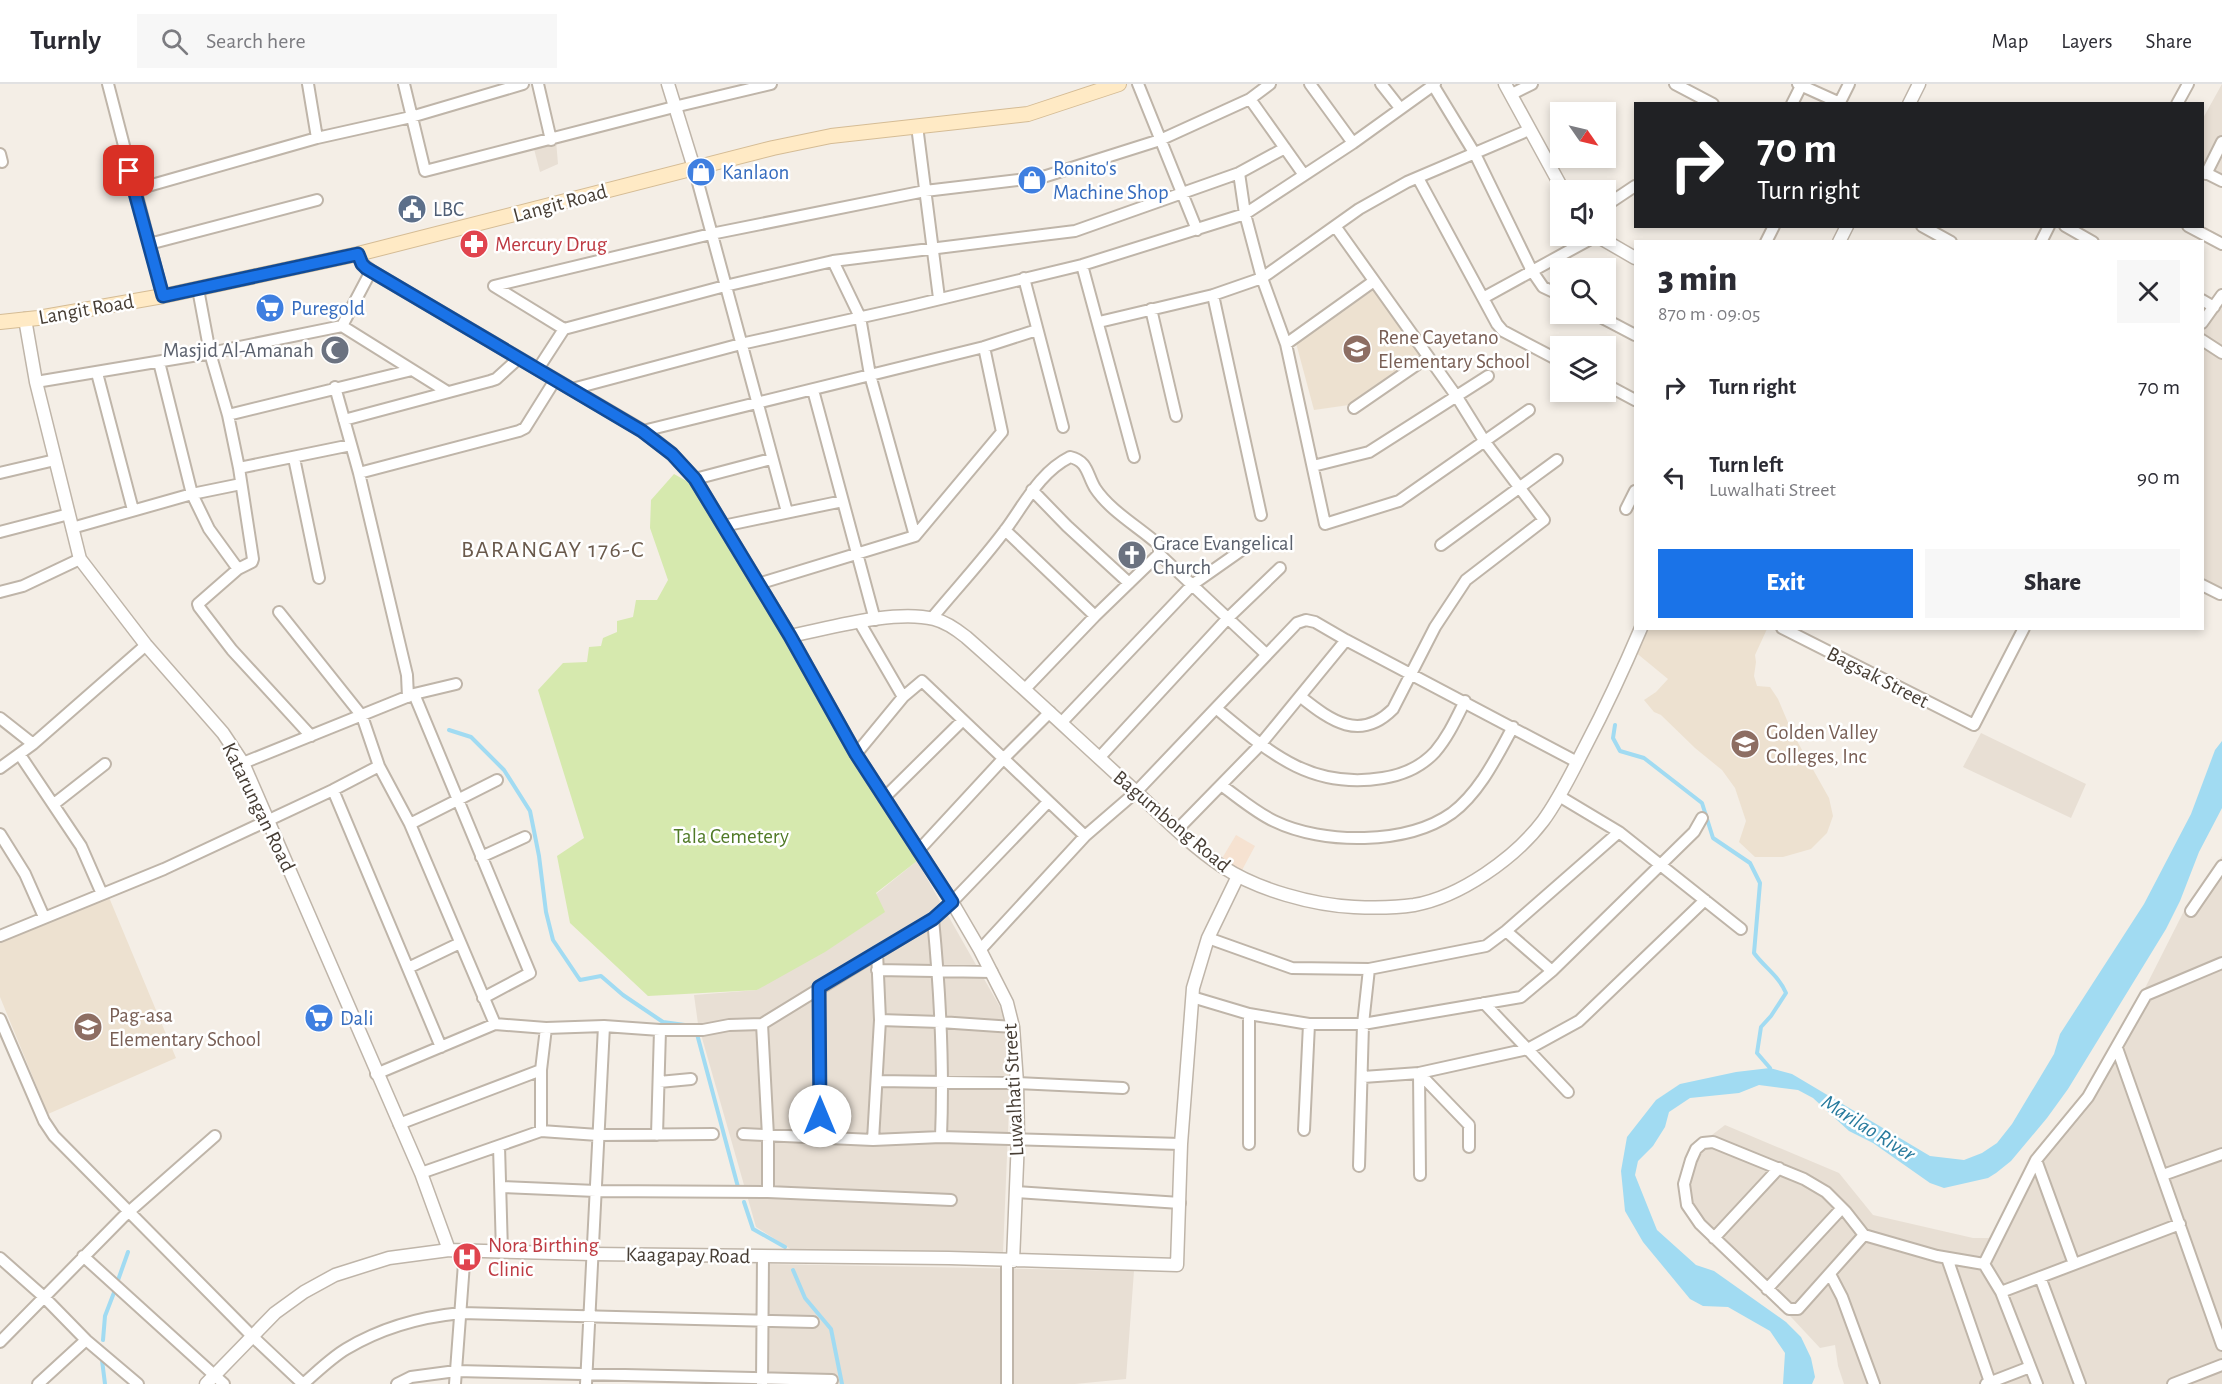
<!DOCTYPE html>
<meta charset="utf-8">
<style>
body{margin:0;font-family:"Alegreya Sans",sans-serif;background:#f7f7f7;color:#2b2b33;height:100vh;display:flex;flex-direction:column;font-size:22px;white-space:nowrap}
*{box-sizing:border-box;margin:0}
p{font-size:20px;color:#7c7c81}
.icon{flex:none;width:33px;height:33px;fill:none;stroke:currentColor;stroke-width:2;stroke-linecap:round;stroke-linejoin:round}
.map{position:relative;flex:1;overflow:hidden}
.sheet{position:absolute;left:1634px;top:156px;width:570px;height:390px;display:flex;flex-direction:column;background:#fff;border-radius:0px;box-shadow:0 3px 9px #0003}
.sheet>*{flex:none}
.banner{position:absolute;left:1634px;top:18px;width:570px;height:126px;border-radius:0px;box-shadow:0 3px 9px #0003;background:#202124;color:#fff;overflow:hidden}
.needle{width:39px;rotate:124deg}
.fabs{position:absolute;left:1550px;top:18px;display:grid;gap:12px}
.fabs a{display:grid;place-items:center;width:66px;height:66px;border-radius:0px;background:#fff;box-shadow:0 3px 9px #0003;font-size:30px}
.pin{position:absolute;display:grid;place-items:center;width:51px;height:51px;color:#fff;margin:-26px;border-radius:12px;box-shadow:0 3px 9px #0006}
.me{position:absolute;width:66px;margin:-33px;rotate:0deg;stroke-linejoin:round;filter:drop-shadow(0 0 4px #0008)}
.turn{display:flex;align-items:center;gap:21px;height:126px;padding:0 24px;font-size:27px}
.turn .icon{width:78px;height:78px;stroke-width:2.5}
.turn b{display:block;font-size:42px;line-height:51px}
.round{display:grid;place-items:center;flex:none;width:63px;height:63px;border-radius:0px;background:#f7f7f7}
.headline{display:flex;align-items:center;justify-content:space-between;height:102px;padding:0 24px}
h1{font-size:36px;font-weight:800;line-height:45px}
.cta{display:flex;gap:12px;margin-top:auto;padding:12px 24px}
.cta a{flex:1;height:69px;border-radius:0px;background:#1a73e8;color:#fff;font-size:24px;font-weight:800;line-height:69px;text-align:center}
.cta a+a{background:#f7f7f7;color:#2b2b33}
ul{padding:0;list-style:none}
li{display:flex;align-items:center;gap:18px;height:90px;padding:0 24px}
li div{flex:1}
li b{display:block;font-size:22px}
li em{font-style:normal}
header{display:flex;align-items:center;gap:36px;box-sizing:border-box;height:84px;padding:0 30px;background:#fff;border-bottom:2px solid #e1e1e2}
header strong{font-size:28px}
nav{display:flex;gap:33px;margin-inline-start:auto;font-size:21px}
.search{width:420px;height:54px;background:#f7f7f7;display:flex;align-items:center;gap:15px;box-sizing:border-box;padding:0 21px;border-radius:0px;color:#7c7c81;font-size:22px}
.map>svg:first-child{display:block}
</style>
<header>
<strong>Turnly</strong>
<div class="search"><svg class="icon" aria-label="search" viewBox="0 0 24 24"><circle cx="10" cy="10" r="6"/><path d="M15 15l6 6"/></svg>Search here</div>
<nav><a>Map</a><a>Layers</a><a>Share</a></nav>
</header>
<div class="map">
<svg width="2222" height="1300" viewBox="0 0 2222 1300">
<rect width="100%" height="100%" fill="#f4eee6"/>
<path fill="#e8dfd4" d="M2222,0V94L2202,84V36Z
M556,56L558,80L540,88L534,65Z
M2222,218V510L2202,499V244Z
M1981,649L2086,700L2071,734L1963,683Z
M2222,772V1300H1844L1838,1282L1835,1261L1820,1264L1792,1234L1711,1156L1683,1121L1695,1064L1725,1041L1839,1089L1873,1131L1973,1154H1989L2031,1075L2084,1011L2142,910L2186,823Z
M917,777L1004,930L1011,974L1003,1169L792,1166L756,1143L698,940L694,911L757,906Z
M770,1180L1134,1187L1126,1295L1075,1300H764Z"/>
<path fill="#f6e2d1" d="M1236,751L1255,762L1241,788L1221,776Z"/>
<path fill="#ede1d0" d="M1375,205L1421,271L1363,319L1314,326L1296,259Z
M1647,545H1767L1755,571L1756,578L1754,592L1757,602L1770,603L1778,615L1792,648L1829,714L1833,732L1827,749L1811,765L1783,773H1755L1739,758L1746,737L1735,704L1722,686L1695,664L1661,631L1654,628L1644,616L1656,608L1668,595L1634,567Z
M108,811L176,974L48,1030L0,913V859Z"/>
<path fill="#d6e9ae" d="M674,390L692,400L917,777L876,809L885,828L825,868L757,906L648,912L570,839L557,772L584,754L538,606L563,579L587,578L589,563L601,562L603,554L617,548V537L633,533L636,516H657L668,496L650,444L651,416Z"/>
<path fill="#a1dbf2" d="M2222,657V724L2199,768L2180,817L2166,845L2068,1005L2047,1034L2011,1077L1996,1089L1988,1094L1944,1104L1930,1099L1873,1059L1849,1047L1813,1014L1798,1006L1759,1001L1739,1009L1690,1014L1669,1028L1665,1043L1653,1062L1638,1077L1635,1091L1657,1146L1696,1181L1714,1187L1786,1238L1801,1253L1811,1274L1815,1293L1812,1300H1783L1785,1269L1770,1247L1728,1223L1703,1222L1690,1215L1643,1158L1625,1127L1621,1087L1627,1053L1656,1016L1680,1000L1736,988L1770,984L1792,990L1930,1072L1964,1076L1982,1069L1997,1059L2012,1040L2054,970L2060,950L2144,820L2191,730L2215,666Z"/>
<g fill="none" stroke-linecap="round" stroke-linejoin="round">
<path stroke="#a1dbf2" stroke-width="4" d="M1615,641L1613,654L1620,667L1644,674L1702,719L1713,754L1750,779L1760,799L1754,869C1764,883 1779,892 1786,909L1771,932L1761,943L1757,969L1770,984
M449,646L471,653L504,686L530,727L539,772L546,828L553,856L580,896L601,892L623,911L663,938L692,942
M697,950L738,1103
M744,1118L753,1145L785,1163
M793,1186L805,1214L831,1245L842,1300
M117,1199L128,1168
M103,1256L105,1232L115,1206
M102,1276L105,1300"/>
<g stroke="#bfb5a9" stroke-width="14">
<path id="minor" d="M108,0L163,212
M308,0L317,54
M404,0L425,87L674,23L771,0
M538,0L551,56
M1138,0L1197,146
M1310,0L1353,59
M1381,0L1400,24
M1675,0L1713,20
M1798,0L1840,19
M1433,1L1475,70L1532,187L1543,203L1560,211
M1512,10L1532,0
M1250,15L1304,91
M1792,20L1802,0
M1839,20L1849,0
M2177,20L2188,0
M917,42L939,214
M0,70L2,78
M694,84L787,428
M2202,87L2222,97
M1239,89L1245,130L1262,194L1286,260L1325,440L1399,417L1529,326
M2206,90L2222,58
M1418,94L1497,240L1503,247L1560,277
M134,106L317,54L411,33L523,0
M1605,122L1635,102
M1922,142L1951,158
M2065,142L2093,158
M2188,142L2222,160
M1766,158L1774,142
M2041,158L2049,142
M149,160L317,116
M833,177L860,233L870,291L915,452
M1082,181L1134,373
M1024,194L1063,343
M494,202L711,150L925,107L1043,93L1160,56L1250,15L1270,0
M494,202L564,245
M198,205L210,269L228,331L239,384L253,475L252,478L238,485L198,520L199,523L232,566L311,652
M1213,211L1261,431
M1483,214L1596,152
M2202,216L2214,223
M1151,225L1176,332
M1595,230L1635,251
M1099,238L1213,211L1262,194L1359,125L1407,98L1529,46
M2202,239L2222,211
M342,242L371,187
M2202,256L2222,269
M1286,260L1374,197
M159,278L192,410L209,445L238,485
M538,285L564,245L725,202L833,177L1075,147L1239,89L1285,64
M97,289L133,426
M36,298L210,269L342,242L446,307
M1605,300L1635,316
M335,303L359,389L407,591L408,613
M572,305L741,260L907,223L1082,181L1245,130L1353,59L1435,0
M813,306L875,536
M1354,324L1428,273
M228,331L412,286
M344,336L490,297L496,295L519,274
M643,347L984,263L1037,246
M294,374L319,494
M1313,382L1369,368L1488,292
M239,384L351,361
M0,389L55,376
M359,389L519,347L525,344L555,296
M695,395L771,375
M1032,406L1067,442L1129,499
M1626,425L1635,407
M723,442L843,417
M72,444L192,410L241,400
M1005,446L1095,532
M0,448L69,430
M1441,461L1557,376
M758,500L915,452L1002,348L984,263
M2202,501L2220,510
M0,508L23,502L80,475
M279,528L362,632L379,682L410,740L495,940
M932,534C956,505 983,476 1006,445C1025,419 1040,388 1070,373C1088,377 1087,391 1095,404C1110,427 1139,443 1159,461V470L1266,570
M860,539L903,613
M1782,544L1974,641L2024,544
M1025,605L1095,532L1159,470
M414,610L530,889L483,914
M1301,613C1331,637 1360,658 1393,625L1435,543L1466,496L1544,436L1485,358L1457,313L1335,142
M1217,625C1269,668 1310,706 1383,694C1402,691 1421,683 1435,668C1448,653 1456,635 1465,617
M0,634L33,660
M1061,639L1192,501L1246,463
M856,670L903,613L922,597L1085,752
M20,671L81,762L102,810
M1099,674L1228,534L1280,484
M243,679L414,610L456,600
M0,684L33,660L146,561
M1221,701C1238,713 1255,728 1274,737C1323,761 1407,761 1452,729C1480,708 1497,672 1513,643
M333,706L441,963
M1559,712L1619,748L1741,845
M884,714L962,637
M54,720L105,680
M410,740L497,696
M1177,746L1260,661L1346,556
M0,750L25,790L44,833
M918,767L1003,675L1050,628
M481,773L525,753
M2191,827L2222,782
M933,835C940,907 944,980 941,1053
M1506,847L1552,887
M0,852L164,785L333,706L379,682
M1208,854L1292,884L1369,885L1486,862L1506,847L1619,748
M980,866L1085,752L1136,708L1297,539L1306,536L1315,538L1346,556L1577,678
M408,884L460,859
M877,886L992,888
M819,903L820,1054
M1192,913L1249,930L1309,940H1363L1521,913L1552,887L1694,748L1702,734
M1484,919L1568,1008
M1249,930V1060
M0,935L44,1037L54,1052L252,1252L303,1300
M880,936L940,938L1013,943
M762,940L768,1052V1108
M2117,964L2222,1261
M1419,989L1420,1091
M1419,989L1469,1041V1063
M376,990L495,940L546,944L604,942L660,946H703L729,941L762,940L933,835L952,818L1048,718
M1363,993L1419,989L1528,965L1579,937L1705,816
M877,997L1017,999L1123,1004
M659,998L691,995
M399,1040L541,986
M1304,1046L1309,940
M541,1047V986L546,944
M743,1050L873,1056L941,1053L1181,1060
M657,1051L660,946
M873,1056L880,936L877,868
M499,1062L502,1168
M2036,1076L2074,1180
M1359,1082L1363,940L1369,885
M421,1089L541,1047L598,1051L713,1050
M2163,1091L2222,1070
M502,1103L596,1107L768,1108L951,1116
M1016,1108L1180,1119
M1864,1151L1798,1225H1789L1700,1140L1687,1121L1684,1100L1691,1076L1696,1065L1703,1059L1713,1058L1804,1095L1826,1108L1846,1128L1864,1151L1937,1172L1984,1180
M1714,1154L1779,1084
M83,1172L224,1300
M0,1174L44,1213L86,1256L138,1300
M1947,1174L1990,1298
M1984,1180L2036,1076L2088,1013L2146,911L2222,879
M1984,1180L2001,1208L2037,1300
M1830,1190L1842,1213L1874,1300
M2040,1193L2080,1300
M1767,1205L1842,1124
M2001,1208L2180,1140
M0,1258L123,1133L215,1052
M38,1300L86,1256
M303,1300C317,1288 331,1274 346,1265C381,1244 420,1233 461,1229L813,1238
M397,1300L411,1293L456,1287L832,1296
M455,1300L465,1166
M586,1300L604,942
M762,1300L763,1172
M1007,1300V1176
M1986,1300L2030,1283
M2173,1300L2222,1281"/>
</g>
<g stroke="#bfb5a9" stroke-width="15">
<path id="tertiary" d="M668,0L694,84
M1505,0L1563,106
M1909,20L1919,0
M1597,152L1635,174
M1839,158L1847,142
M358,170L362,180L371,187L643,347L672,370L695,395L790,552L856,670L952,818L980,866L1007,919L1013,943L1017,999L1018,1055L1013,1177
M25,235L36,298L80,475L146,561L223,649L243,679L421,1089L449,1166
M790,552C830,544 895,525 934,535C946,538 956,545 966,553C1023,603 1077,654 1133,705C1162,732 1190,761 1223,783C1258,806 1313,821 1354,823C1374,824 1394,824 1414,821C1460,813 1515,774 1543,737C1560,714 1573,686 1586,661C1606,623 1624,584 1641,544
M206,1300L275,1229L304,1208L335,1191L389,1174L449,1166L592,1170L949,1174L1177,1181L1181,1060L1193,904L1208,854L1238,792"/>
</g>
<g stroke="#d5bc95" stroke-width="16">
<path id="secondary" d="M0,238L38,234L163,212L358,170L773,64L831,52L1028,30L1119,0"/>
</g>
<use href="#minor" stroke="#fff" stroke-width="10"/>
<use href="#tertiary" stroke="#fff" stroke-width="12"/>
<use href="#secondary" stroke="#ffeac5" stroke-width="14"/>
</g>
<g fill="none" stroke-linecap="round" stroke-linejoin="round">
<g stroke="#114b97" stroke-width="15">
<path id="route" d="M129,87L163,212L358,170L362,180L366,184L642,347L672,370L695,395L790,552L856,670L952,818L933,835L819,903L820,1032"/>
</g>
<use href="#route" stroke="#1a73e8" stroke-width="10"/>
</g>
<defs>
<g id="shop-disc" transform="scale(1.5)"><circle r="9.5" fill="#3f7fe0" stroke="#fff"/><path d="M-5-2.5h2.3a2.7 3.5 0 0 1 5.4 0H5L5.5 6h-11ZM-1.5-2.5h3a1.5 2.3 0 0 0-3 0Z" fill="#fff"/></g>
<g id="civic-disc" transform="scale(1.5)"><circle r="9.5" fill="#5c6f8a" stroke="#fff"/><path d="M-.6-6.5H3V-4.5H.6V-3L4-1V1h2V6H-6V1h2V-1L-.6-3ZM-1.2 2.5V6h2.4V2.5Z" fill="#fff"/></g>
<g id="pharmacy-disc" transform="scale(1.5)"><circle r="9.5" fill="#e0444e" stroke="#fff"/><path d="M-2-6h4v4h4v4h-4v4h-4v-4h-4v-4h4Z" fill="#fff"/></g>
<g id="supermarket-disc" transform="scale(1.5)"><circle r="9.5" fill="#3f7fe0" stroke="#fff"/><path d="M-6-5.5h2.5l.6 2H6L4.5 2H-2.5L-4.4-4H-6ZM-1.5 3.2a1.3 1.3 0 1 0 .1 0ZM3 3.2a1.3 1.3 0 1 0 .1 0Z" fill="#fff"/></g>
<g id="school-disc" transform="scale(1.5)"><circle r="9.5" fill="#8d6e63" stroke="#fff"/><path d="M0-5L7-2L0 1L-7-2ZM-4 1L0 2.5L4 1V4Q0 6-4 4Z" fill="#fff"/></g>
<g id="mosque-disc" transform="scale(1.5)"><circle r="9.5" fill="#6b7280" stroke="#fff"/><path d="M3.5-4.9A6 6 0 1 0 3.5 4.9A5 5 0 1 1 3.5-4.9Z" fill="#fff"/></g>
<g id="church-disc" transform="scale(1.5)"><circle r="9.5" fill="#6b7280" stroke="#fff"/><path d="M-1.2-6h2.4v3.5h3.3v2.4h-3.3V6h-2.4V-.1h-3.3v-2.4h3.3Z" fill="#fff"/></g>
<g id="hospital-disc" transform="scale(1.5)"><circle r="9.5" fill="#e0444e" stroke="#fff"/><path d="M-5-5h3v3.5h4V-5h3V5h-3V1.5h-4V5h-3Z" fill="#fff"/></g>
</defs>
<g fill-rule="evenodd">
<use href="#shop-disc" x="701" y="88"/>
<use href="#shop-disc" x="1032" y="96"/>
<use href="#civic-disc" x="412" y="125"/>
<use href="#pharmacy-disc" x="474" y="160"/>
<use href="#supermarket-disc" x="270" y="224"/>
<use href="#school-disc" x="1357" y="265"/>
<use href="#mosque-disc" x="335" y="266"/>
<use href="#church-disc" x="1132" y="471"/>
<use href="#school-disc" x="1745" y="660"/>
<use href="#supermarket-disc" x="319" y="934"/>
<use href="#school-disc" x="88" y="943"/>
<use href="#hospital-disc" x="467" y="1173"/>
</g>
<g text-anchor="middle" stroke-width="5" stroke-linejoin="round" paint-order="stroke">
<g font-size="21" fill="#366cbe" stroke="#fff" text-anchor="start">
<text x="1053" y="91">Ronito's<tspan x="1053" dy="24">Machine Shop</tspan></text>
<text x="722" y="95">Kanlaon</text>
<text x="291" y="231">Puregold</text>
<text x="340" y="941">Dali</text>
</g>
<g font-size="21" fill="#473e35" stroke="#fff">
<text transform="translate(560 119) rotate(-15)" y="7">Langit Road</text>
<text transform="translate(86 225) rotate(-10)" y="7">Langit Road</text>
<text transform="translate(1878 593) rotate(27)" y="7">Bagsak Street</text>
<text transform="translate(259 723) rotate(64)" y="7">Katarungan Road</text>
<text transform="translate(1172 737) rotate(40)" y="7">Bagumbong Road</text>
<text transform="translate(1013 1006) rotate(-93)" y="7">Luwalhati Street</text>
<text transform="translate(688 1171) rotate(1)" y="7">Kaagapay Road</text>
</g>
<g font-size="21" fill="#4e5e75" stroke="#fff" text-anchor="start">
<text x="433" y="132">LBC</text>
</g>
<g font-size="21" fill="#be3a42" stroke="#fff" text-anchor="start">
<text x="495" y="167">Mercury Drug</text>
<text x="488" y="1168">Nora Birthing<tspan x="488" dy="24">Clinic</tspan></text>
</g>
<g font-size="21" fill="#785e54" stroke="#fff" text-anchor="start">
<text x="1378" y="260">Rene Cayetano<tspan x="1378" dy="24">Elementary School</tspan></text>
<text x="1766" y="655">Golden Valley<tspan x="1766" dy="24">Colleges, Inc</tspan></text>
<text x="109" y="938">Pag-asa<tspan x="109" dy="24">Elementary School</tspan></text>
</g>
<g font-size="21" fill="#5b616d" stroke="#fff" text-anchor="end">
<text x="314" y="273">Masjid Al-Amanah</text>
<text x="1153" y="466" text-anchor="start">Grace Evangelical<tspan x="1153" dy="24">Church</tspan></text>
</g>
<g font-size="21" fill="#507a27" stroke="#fff">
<text x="731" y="759">Tala Cemetery</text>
</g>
<g font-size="22" font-style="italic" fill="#277a9d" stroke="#fff">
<text transform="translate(1869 1043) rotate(32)" y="8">Marilao River</text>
</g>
<g font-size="24" letter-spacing="1.5" fill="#6a5a4c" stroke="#fff">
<text x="553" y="473">BARANGAY 176-C</text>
</g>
</g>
</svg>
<div class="fabs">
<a><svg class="needle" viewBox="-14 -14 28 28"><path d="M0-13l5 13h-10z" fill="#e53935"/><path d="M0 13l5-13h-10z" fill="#7c7c81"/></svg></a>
<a><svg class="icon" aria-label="sound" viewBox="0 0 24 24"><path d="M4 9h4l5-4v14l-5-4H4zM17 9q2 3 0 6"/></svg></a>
<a><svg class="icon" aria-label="search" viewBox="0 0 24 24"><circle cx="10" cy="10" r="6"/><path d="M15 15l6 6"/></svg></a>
<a><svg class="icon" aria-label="layers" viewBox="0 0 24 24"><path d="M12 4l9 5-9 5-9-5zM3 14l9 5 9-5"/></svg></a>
</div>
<div class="pin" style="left:129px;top:87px;background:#d93025"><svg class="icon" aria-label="arrive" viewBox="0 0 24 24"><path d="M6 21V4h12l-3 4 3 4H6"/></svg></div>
<svg class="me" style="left:820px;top:1032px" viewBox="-20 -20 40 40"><circle r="19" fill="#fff"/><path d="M0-13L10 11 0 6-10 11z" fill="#1a73e8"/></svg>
<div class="banner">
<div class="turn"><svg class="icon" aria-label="right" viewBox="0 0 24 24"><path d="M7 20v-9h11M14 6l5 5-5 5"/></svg><div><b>70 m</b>Turn right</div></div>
</div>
<section class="sheet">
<div class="headline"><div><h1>3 min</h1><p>870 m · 09:05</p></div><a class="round"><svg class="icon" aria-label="close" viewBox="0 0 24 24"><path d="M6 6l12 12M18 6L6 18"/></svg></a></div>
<ul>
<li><svg class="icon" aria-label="right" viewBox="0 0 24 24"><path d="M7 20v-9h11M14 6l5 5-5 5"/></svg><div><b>Turn right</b></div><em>70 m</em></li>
<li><svg class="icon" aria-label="left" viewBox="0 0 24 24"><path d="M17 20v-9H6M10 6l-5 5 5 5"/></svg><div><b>Turn left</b><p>Luwalhati Street</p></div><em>90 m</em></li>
</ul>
<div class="cta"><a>Exit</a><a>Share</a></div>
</section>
</div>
